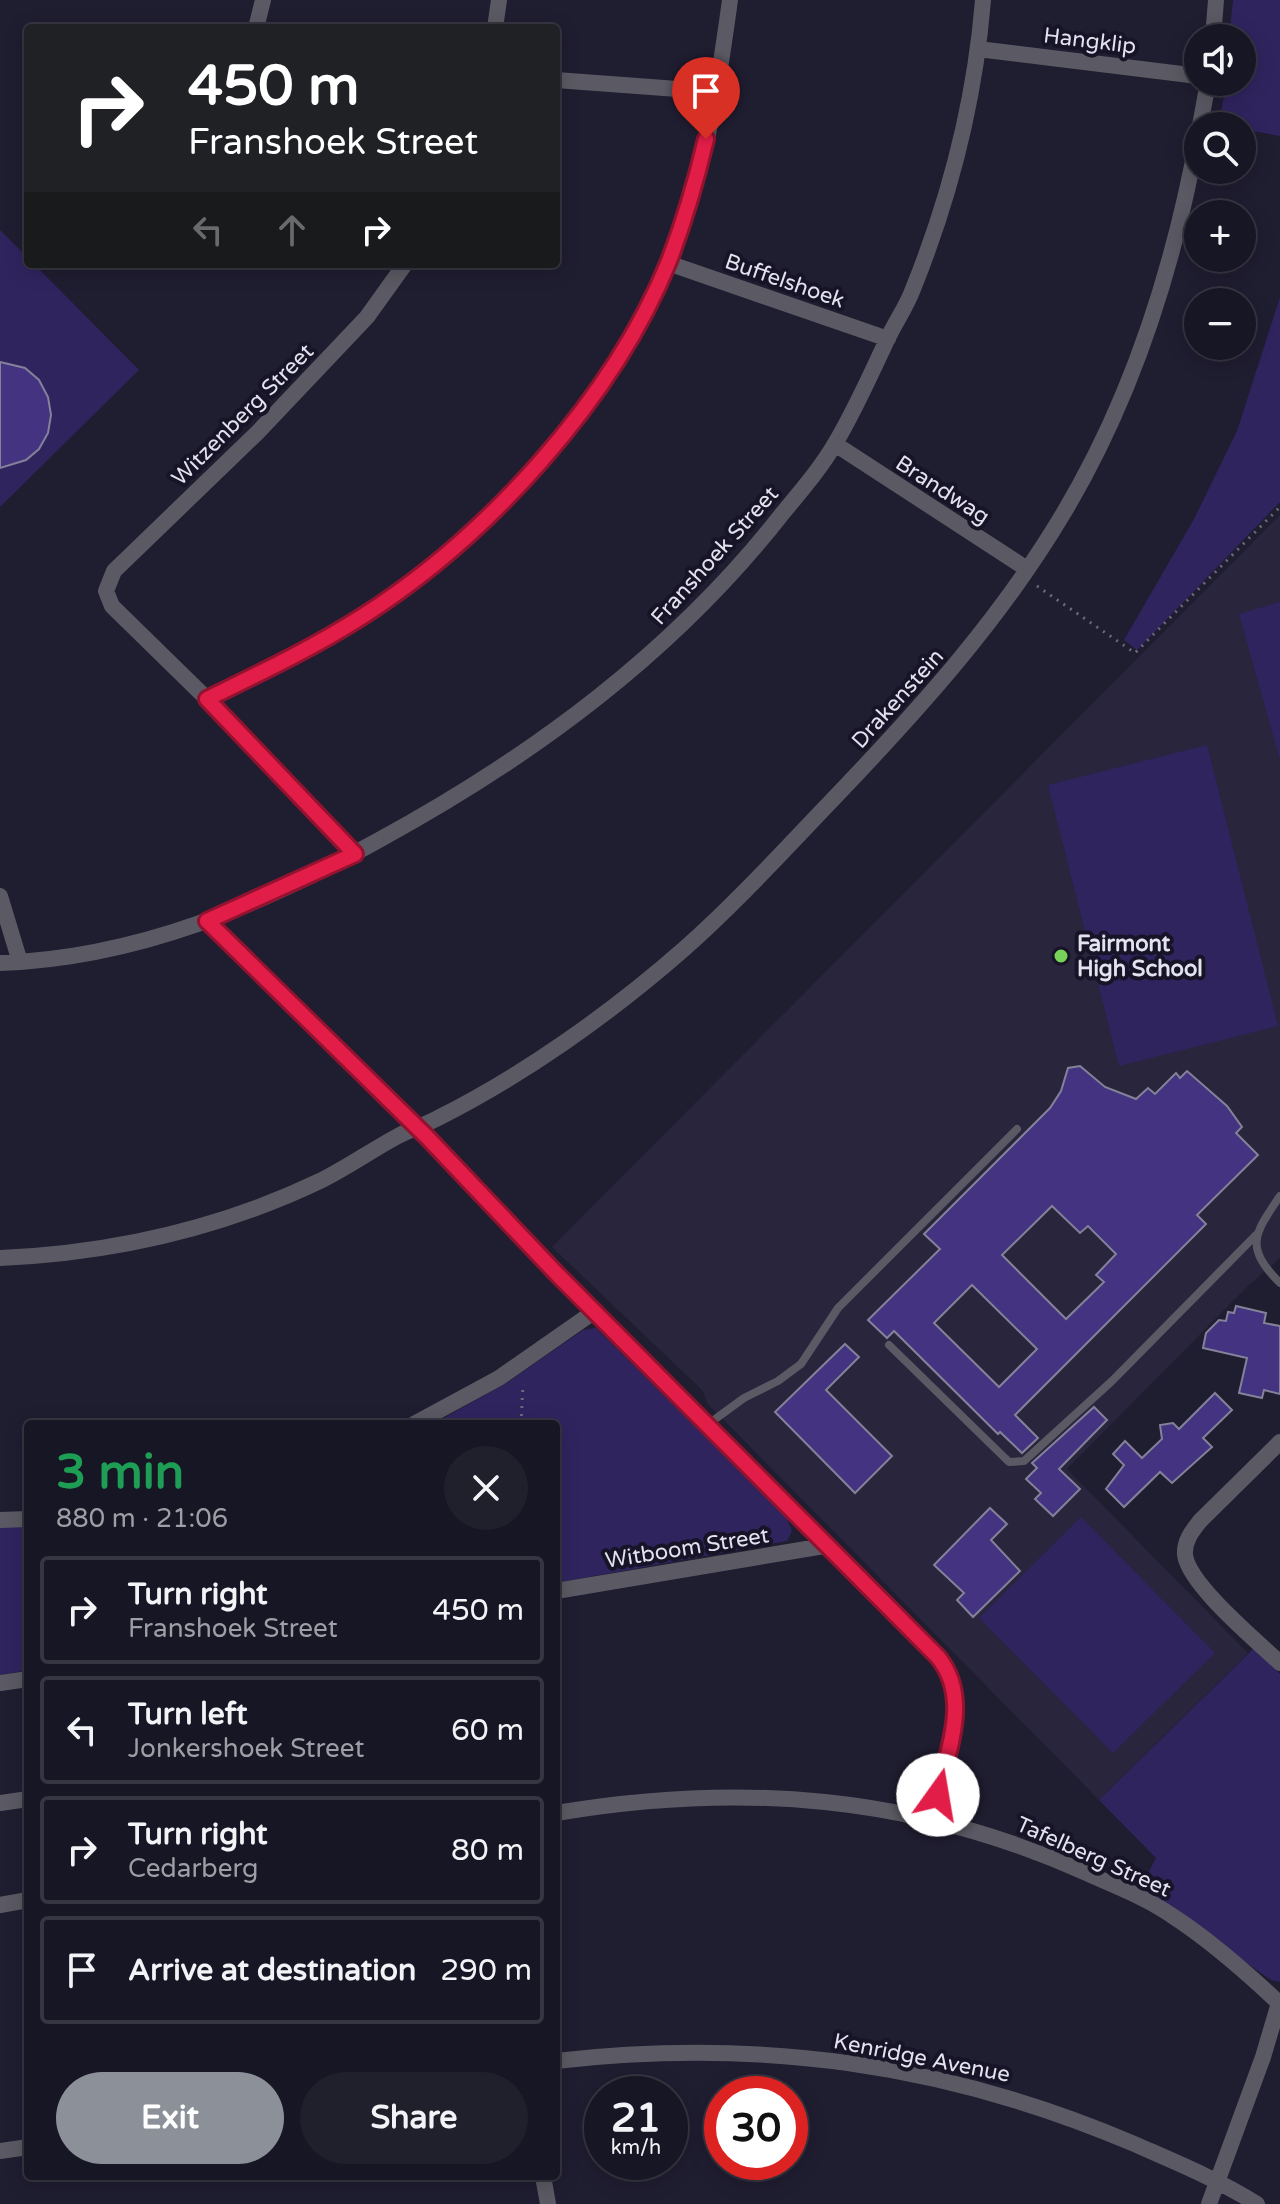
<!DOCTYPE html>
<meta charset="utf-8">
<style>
body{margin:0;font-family:"Varela Round",sans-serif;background:#201f2c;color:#f1f3f6;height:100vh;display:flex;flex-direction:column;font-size:30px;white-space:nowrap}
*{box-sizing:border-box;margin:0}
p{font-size:26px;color:#9e9fa6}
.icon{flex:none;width:44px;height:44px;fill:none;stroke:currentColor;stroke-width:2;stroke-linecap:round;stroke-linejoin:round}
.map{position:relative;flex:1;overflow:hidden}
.drawer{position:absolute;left:24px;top:1420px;width:536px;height:760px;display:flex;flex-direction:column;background:#171624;border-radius:8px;box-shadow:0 4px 20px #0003,0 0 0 2px #363541}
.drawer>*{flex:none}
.top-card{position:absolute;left:24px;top:24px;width:536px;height:244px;border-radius:8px;box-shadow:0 4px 20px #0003,0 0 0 2px #363541;background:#202124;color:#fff;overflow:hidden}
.tools{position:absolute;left:1184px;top:24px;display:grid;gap:16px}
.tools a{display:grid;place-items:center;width:72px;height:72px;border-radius:50%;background:#171624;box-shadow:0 4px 20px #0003,0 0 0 2px #363541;font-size:40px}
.speed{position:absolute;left:584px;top:2076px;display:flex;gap:16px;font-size:40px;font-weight:700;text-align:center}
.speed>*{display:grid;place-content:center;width:104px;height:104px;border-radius:50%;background:#171624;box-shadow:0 4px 20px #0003,0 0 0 2px #363541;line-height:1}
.speed small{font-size:20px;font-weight:400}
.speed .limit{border:12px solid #d22;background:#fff;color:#111}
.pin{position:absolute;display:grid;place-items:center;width:68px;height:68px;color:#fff;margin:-82px -34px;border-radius:50% 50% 50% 0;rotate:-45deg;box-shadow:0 0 8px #0007}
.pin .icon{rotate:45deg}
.me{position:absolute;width:88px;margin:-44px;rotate:13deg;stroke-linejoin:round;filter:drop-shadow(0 0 6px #0008)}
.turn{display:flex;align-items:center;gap:28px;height:168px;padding:0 32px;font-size:36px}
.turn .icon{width:104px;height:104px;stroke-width:2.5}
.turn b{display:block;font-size:56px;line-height:68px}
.lanes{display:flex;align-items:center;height:76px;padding:0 32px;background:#0003;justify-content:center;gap:40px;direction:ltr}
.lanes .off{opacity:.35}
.round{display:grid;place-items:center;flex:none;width:84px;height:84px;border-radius:42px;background:#201f2c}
.head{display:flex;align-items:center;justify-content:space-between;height:136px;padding:0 32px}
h1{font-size:48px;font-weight:800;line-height:60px;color:#1e9e55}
.cta{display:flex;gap:16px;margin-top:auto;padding:16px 32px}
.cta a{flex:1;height:92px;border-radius:48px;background:#8c9099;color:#fff;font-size:32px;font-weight:800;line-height:92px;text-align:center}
.cta a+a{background:#201f2c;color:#f1f3f6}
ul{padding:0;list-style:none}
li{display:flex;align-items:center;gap:24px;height:108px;margin:0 16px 12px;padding:0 16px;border:4px solid #363541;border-radius:8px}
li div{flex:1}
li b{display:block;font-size:30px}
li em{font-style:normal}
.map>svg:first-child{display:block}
</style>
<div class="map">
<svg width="1280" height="2204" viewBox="0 0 1280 2204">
<rect width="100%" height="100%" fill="#1f1d30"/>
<path fill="#28253d" d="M1280,515V1258L1249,1285L1067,1469L1248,1653L1099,1800L708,1404L702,1390L552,1247Z"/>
<path fill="#30245f" d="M1233,0H1280V136L1242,129V126L1219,125L1226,82H1242V38H1229Z
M0,230L28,258V264H34L139,370L0,507Z
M1280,297V502L1137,650L1124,640L1194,519L1237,431Z
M1280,602V760L1239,614Z
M1207,745L1278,1026L1119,1066L1048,785Z
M596,1328L786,1517L792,1531L787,1541L556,1583V1424H433L505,1384L583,1330Z
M1081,1517L1215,1653L1113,1753L979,1618Z
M0,1527H28V1670L0,1675Z
M1254,1648L1280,1674V1982L1271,1980L1140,1888L1156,1858L1099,1800Z"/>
<path fill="#433381" stroke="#848299" stroke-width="2" fill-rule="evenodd" d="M0,362L25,368L39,380L48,397L51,415L48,433L39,449L26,460L0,468Z
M1080,1066L1105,1087L1136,1099L1148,1088L1155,1094L1176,1073L1180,1078L1187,1071L1227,1106L1242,1127L1236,1133L1258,1155L1197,1215L1206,1224L1015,1415L1038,1438L1022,1453L1000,1432L998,1434L894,1331L887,1338L868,1320L940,1249L924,1234L1050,1108L1061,1091L1068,1068ZM1052,1206L1080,1233L1088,1226L1116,1254L1096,1275L1104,1282L1066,1319L1002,1255ZM972,1285L1037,1349L999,1387L934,1323Z
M1236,1306L1266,1313L1264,1323L1280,1326V1394L1264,1390L1262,1398L1239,1393L1247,1358L1203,1348L1206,1333L1219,1320L1226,1321L1228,1312L1234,1313Z
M845,1344L859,1357L826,1390L892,1456L855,1493L775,1412Z
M1215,1393L1232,1410L1203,1438L1212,1447L1172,1483L1160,1472L1124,1507L1106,1489L1124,1465L1113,1454L1125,1441L1142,1458L1162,1439L1160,1425L1173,1423L1179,1429Z
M1094,1407L1107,1420L1059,1469L1080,1489L1053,1516L1035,1499L1041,1493L1026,1479L1037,1468L1032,1463Z
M990,1508L1007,1524L991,1540L1020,1571L973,1617L957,1600L964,1593L934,1565Z"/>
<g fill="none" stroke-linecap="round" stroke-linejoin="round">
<path stroke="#6b697a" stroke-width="3" stroke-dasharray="2 6" stroke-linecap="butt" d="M1037,586L1135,653L1280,507
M521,1424L523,1384"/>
<path stroke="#5b5a64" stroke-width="8" d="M1280,1196C1254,1234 1244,1247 1280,1283
M889,1345L1009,1462L1024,1461L1112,1381L1256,1235
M707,1425L744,1398L778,1381L801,1364L838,1308L1017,1129"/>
<path stroke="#5b5a64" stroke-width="16" d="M256,28L263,0
M495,28L499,0
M1213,38L1216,0
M978,49L1198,76
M556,80L718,92
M1200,126L1208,82
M668,263L888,339
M835,444L1027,569
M207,699C260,673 312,648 362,617C494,534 604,406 667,264C704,181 718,89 730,0
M355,854L207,699L112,606L106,591L114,571L258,432L367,317L405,264
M0,896L20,962
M207,921L427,1137L556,1273L938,1657C974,1702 944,1768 932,1819
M0,963C137,958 260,906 379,840C533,756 674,652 782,514C801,491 821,468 836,442C855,410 870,376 886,342C894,324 906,308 913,289C950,197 975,99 983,0
M0,1258C113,1253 220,1229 322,1180C348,1167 372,1150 398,1136C411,1129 425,1125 438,1118C524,1075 611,1013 684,949C738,901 788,846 838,794C922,706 1001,618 1063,514C1132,399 1174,266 1198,135
M414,1424L499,1378L595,1311
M1280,1442L1200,1521C1192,1531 1184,1541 1185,1555C1189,1585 1257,1641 1280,1663
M0,1520L28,1519
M556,1591L824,1546
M0,1683L28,1679
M0,1803L28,1799
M556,1813C741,1782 912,1795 1084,1872C1113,1885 1145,1897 1171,1915C1210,1940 1245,1971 1279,2003
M0,1905L28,1900
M556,2061C759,2038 944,2063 1132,2143C1175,2162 1217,2179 1257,2204
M0,2151L28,2147
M543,2176L548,2204
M1209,2204L1263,2057L1279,2003"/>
</g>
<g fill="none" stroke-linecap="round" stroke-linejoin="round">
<g stroke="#92132f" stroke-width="20">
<path id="route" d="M706,139C696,181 684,222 669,261C613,399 487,537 363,616C313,648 260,673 207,699L355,854L207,921L427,1137L556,1273L938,1657C971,1698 948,1748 938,1795"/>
</g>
<use href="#route" stroke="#e11d48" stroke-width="14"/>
</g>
<circle fill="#77d259" stroke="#161426" stroke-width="3" cx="1061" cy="956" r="8"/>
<g text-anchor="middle" stroke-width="8" stroke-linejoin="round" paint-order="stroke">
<g font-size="22" fill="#e3e2ef" stroke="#161426">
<text transform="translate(1090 40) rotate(7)" y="8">Hangklip</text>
<text transform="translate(785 280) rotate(19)" y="8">Buffelshoek</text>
<text transform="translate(242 414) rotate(-45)" y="8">Witzenberg Street</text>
<text transform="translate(943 489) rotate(33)" y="8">Brandwag</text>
<text transform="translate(714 555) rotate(-48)" y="8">Franshoek Street</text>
<text transform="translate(897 698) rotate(-48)" y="8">Drakenstein</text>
<text transform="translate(687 1547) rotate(-9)" y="8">Witboom Street</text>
<text transform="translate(1094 1856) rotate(24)" y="8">Tafelberg Street</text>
<text transform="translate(922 2057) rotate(11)" y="8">Kenridge Avenue</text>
</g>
<g font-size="22" font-weight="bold" fill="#e3e2ef" stroke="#161426" text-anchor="start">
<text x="1077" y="951">Fairmont<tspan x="1077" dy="25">High School</tspan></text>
</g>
</g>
</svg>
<div class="tools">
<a><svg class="icon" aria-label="sound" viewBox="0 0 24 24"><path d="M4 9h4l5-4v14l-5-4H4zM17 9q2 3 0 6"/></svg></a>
<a><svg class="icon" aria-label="search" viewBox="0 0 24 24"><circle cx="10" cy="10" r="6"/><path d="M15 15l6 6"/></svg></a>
<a>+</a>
<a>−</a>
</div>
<div class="speed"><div>21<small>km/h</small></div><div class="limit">30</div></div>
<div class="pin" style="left:706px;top:139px;background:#d93025"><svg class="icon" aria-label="arrive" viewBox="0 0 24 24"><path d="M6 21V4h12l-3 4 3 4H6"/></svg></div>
<svg class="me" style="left:938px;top:1795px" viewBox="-20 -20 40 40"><circle r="19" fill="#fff"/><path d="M0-13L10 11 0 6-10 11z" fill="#e11d48"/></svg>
<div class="top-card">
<div class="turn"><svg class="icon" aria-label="right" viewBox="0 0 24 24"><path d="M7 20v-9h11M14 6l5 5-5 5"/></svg><div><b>450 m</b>Franshoek Street</div></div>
<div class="lanes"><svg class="icon off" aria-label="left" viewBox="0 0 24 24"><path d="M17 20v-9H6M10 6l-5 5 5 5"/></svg><svg class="icon off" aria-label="ahead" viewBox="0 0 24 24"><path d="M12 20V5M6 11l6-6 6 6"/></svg><svg class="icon" aria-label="right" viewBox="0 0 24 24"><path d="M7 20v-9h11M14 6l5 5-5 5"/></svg></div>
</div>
<section class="drawer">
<div class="head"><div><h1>3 min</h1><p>880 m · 21:06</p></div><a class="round"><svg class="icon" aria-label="close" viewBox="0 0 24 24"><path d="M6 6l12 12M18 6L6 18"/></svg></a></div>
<ul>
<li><svg class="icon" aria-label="right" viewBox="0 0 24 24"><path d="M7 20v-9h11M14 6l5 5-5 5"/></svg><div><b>Turn right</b><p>Franshoek Street</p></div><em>450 m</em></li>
<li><svg class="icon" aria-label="left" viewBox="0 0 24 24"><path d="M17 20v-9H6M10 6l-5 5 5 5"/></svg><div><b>Turn left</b><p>Jonkershoek Street</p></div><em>60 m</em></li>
<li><svg class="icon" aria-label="right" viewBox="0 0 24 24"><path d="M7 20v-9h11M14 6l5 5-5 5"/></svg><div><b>Turn right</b><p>Cedarberg</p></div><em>80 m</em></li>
<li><svg class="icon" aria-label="arrive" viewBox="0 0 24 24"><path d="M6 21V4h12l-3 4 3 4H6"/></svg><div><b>Arrive at destination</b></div><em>290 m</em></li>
</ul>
<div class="cta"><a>Exit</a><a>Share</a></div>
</section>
</div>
